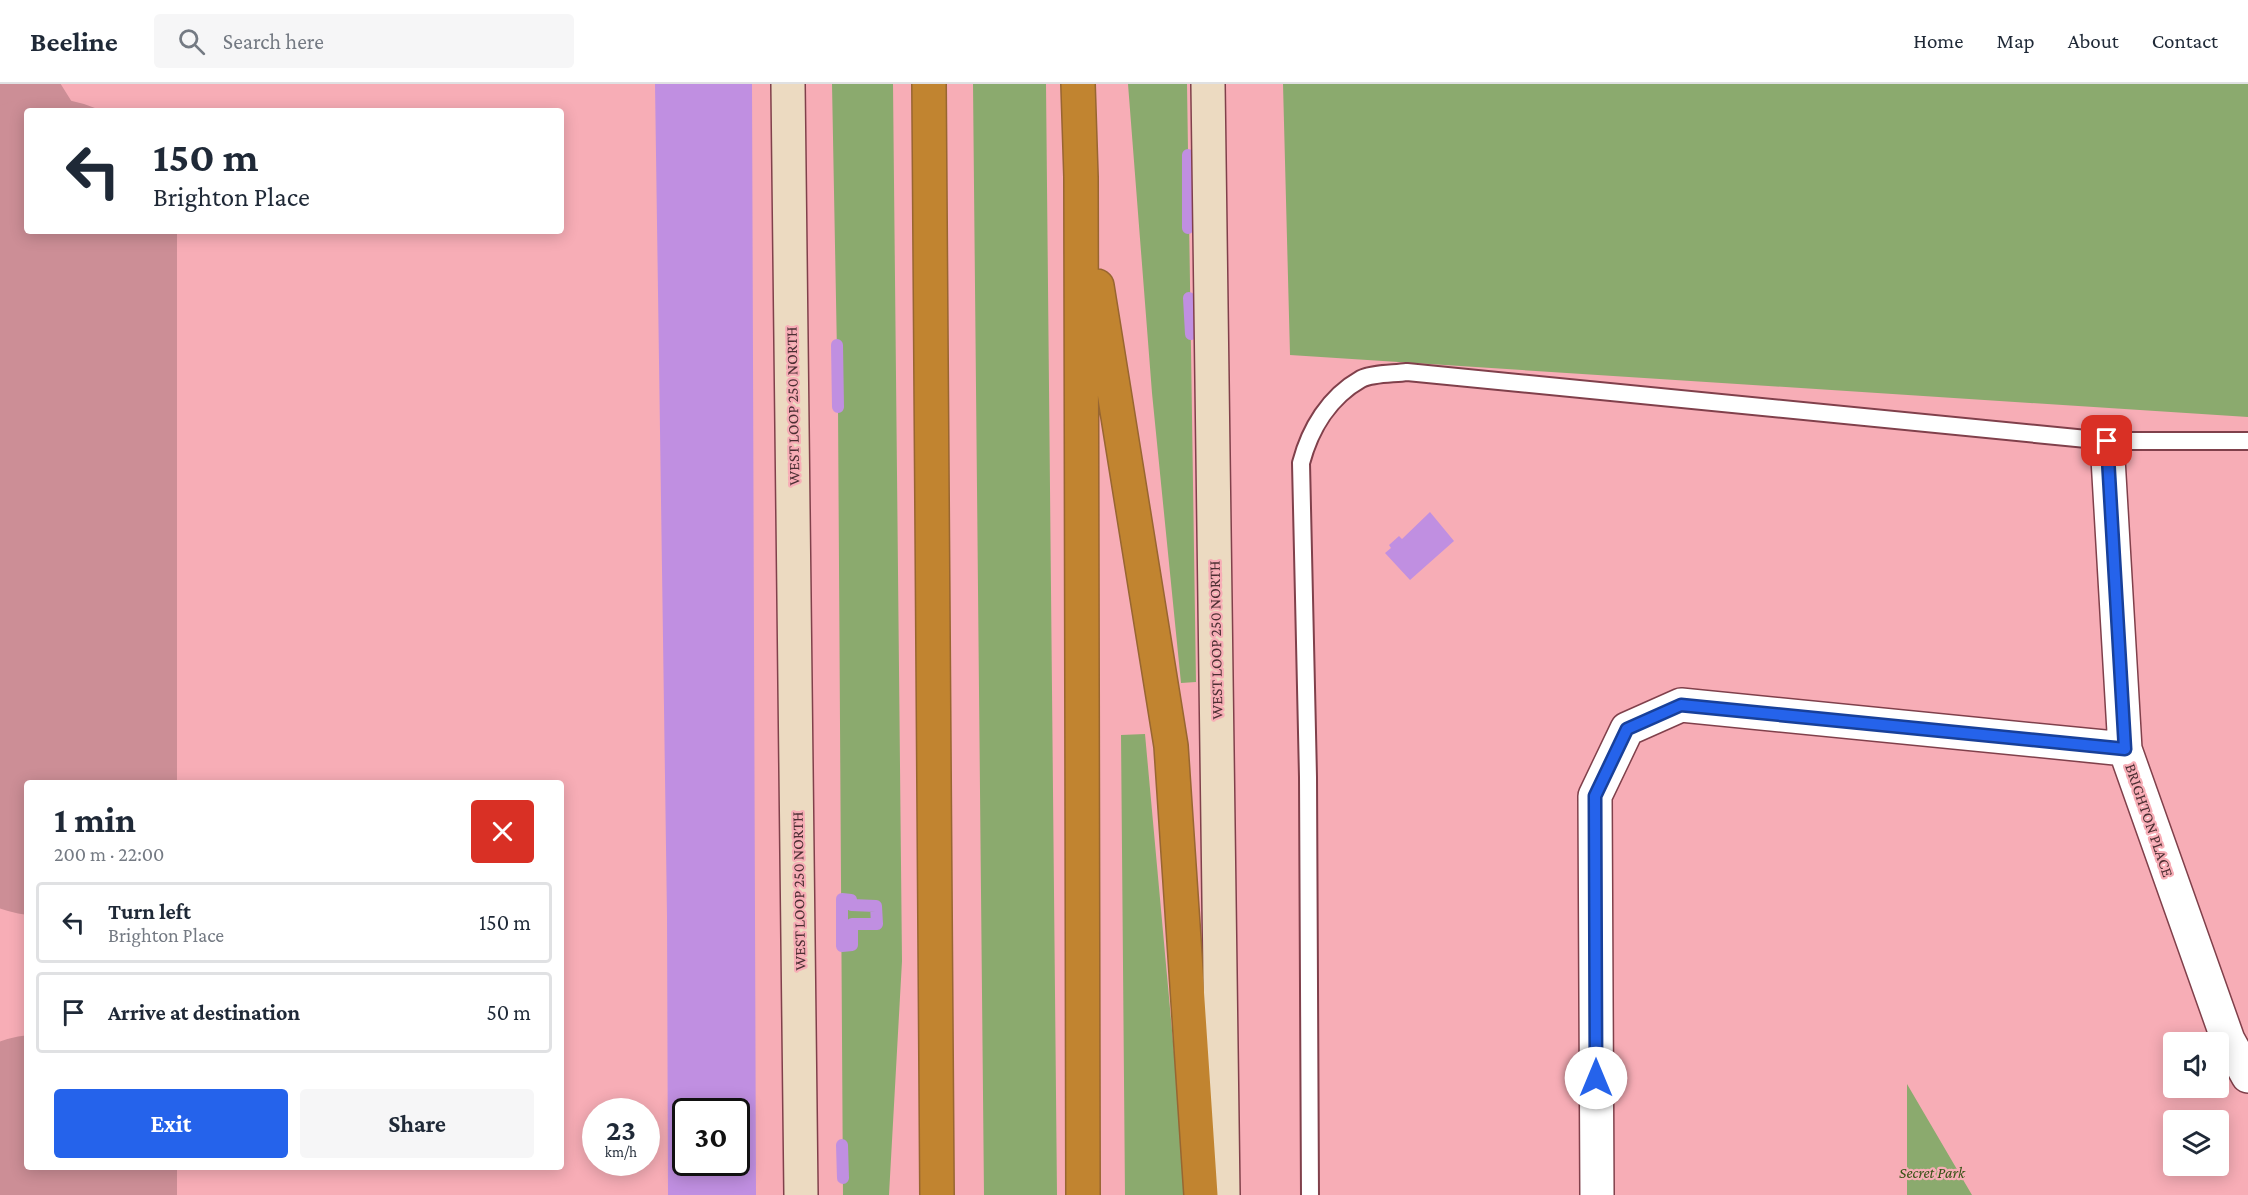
<!DOCTYPE html>
<meta charset="utf-8">
<style>
body{margin:0;font-family:"Crimson Pro",serif;background:#f6f6f7;color:#1f2937;height:100vh;display:flex;flex-direction:column;font-size:22px;white-space:nowrap}
*{box-sizing:border-box;margin:0}
p{font-size:20px;color:#747a83}
.icon{flex:none;width:33px;height:33px;fill:none;stroke:currentColor;stroke-width:2;stroke-linecap:round;stroke-linejoin:round}
.map{position:relative;flex:1;overflow:hidden}
.sheet{position:absolute;left:24px;top:696px;width:540px;height:390px;display:flex;flex-direction:column;background:#fff;border-radius:6px;box-shadow:0 3px 15px #0003}
.sheet>*{flex:none}
.hud{position:absolute;left:24px;top:24px;width:540px;height:126px;border-radius:6px;box-shadow:0 3px 15px #0003;background:#fff;color:#1f2937;overflow:hidden}
.fabs{position:absolute;left:2163px;top:948px;display:grid;gap:12px}
.fabs a{display:grid;place-items:center;width:66px;height:66px;border-radius:6px;background:#fff;box-shadow:0 3px 15px #0003;font-size:30px}
.speed{position:absolute;left:582px;top:1014px;display:flex;gap:12px;font-size:30px;font-weight:700;text-align:center}
.speed>*{display:grid;place-content:center;width:78px;height:78px;border-radius:50%;background:#fff;box-shadow:0 3px 15px #0003;line-height:1}
.speed small{font-size:15px;font-weight:400}
.speed .limit{border:3px solid #111;border-radius:9px;background:#fff;color:#111}
.pin{position:absolute;display:grid;place-items:center;width:51px;height:51px;color:#fff;margin:-26px;border-radius:12px;box-shadow:0 3px 9px #0006}
.me{position:absolute;width:66px;margin:-33px;rotate:0deg;stroke-linejoin:round;filter:drop-shadow(0 0 4px #0008)}
.turn{display:flex;align-items:center;gap:21px;height:126px;padding:0 30px;font-size:27px}
.turn .icon{width:78px;height:78px;stroke-width:2.5}
.turn b{display:block;font-size:42px;line-height:51px}
.round{display:grid;place-items:center;flex:none;width:63px;height:63px;border-radius:6px;background:#f6f6f7}
.overview{display:flex;align-items:center;justify-content:space-between;height:102px;padding:0 30px}
h1{font-size:36px;font-weight:700;line-height:45px}
.button{display:flex;gap:12px;margin-top:auto;padding:12px 30px}
.button a{flex:1;height:69px;border-radius:6px;background:#2563eb;color:#fff;font-size:24px;font-weight:700;line-height:69px;text-align:center}
.button a+a{background:#f6f6f7;color:#1f2937}
ul{padding:0;list-style:none}
li{display:flex;align-items:center;gap:18px;height:81px;margin:0 12px 9px;padding:0 18px;border:3px solid #e0e1e3;border-radius:6px}
li div{flex:1}
li b{display:block;font-size:22px}
li em{font-style:normal}
header{display:flex;align-items:center;gap:36px;box-sizing:border-box;height:84px;padding:0 30px;background:#fff;border-bottom:2px solid #e0e1e3}
header strong{font-size:28px}
nav{display:flex;gap:33px;margin-inline-start:auto;font-size:21px}
.search{width:420px;height:54px;background:#f6f6f7;display:flex;align-items:center;gap:15px;box-sizing:border-box;padding:0 21px;border-radius:6px;color:#747a83;font-size:22px}
.map>svg:first-child{display:block}
</style>
<header>
<strong>Beeline</strong>
<div class="search"><svg class="icon" aria-label="search" viewBox="0 0 24 24"><circle cx="10" cy="10" r="6"/><path d="M15 15l6 6"/></svg>Search here</div>
<nav><a>Home</a><a>Map</a><a>About</a><a>Contact</a></nav>
</header>
<div class="map">
<svg width="2248" height="1111" viewBox="0 0 2248 1111">
<rect width="100%" height="100%" fill="#f7adb6"/>
<path fill="#8baa6e" d="M832,0H893L902,877L889,1111H843L838,323Z
M973,0H1046L1057,1111H984Z
M1128,0H1187L1196,598L1181,599L1152,309Z
M1283,0H2248V333L1290,271Z
M1145,650L1187,1111H1125L1121,651Z
M1907,1000L1972,1111H1907Z"/>
<path fill="#c08fe1" fill-rule="evenodd" d="M655,0H752L756,1111H668L667,832ZM686,1028H736V1078H686Z
M1430,428L1454,457L1410,496L1385,469L1391,464L1389,461L1399,452L1402,455Z"/>
<g fill="none" stroke-linecap="round" stroke-linejoin="round">
<path stroke="#c08fe1" stroke-width="12" d="M1188,144V71
M1189,214L1191,250
M837,261L838,323
M842,815L851,816L852,821L876,822L877,840H852V861L842,862Z
M842,1061L843,1094"/>
<path stroke="#cc8e96" stroke-width="106" d="M0,10L17,30L27,46
M0,204L23,174L35,147
M0,318L44,374"/>
<path stroke="#cc8e96" stroke-width="266" d="M44,699V147
M44,1083V1111"/>
<g stroke="#80404b" stroke-width="20">
<path id="service" d="M1310,1111L1308,693L1301,379C1310,345 1329,313 1361,295C1373,289 1394,290 1407,288L2107,357H2248"/>
</g>
<g stroke="#80404b" stroke-width="36">
<path id="minor" d="M2107,357L2125,665L2228,956L2248,992
M1597,1111L1595,712L1627,645L1681,621L2125,665"/>
</g>
<g stroke="#80404b" stroke-width="36">
<path id="secondary" d="M788,0L801,1111
M1208,0L1223,1111"/>
</g>
<g stroke="#986631" stroke-width="36">
<path id="motorway" d="M929,0L937,1111
M1078,0L1081,93L1083,1111
M1097,202L1171,662L1201,1111"/>
</g>
<use href="#service" stroke="#fff" stroke-width="16"/>
<use href="#minor" stroke="#fff" stroke-width="33"/>
<use href="#secondary" stroke="#ecdac1" stroke-width="33"/>
<use href="#motorway" stroke="#c18430" stroke-width="33"/>
</g>
<g fill="none" stroke-linecap="round" stroke-linejoin="round">
<g stroke="#184099" stroke-width="15">
<path id="route" d="M1596,994L1595,712L1627,645L1681,621L2125,665L2107,357"/>
</g>
<use href="#route" stroke="#2563eb" stroke-width="10"/>
</g>
<g text-anchor="middle" stroke-width="4.5" stroke-linejoin="round" paint-order="stroke">
<g font-size="16" fill="#4b2e32" stroke="#f7adb6">
<text transform="translate(792 322) rotate(-91)" y="6">WEST LOOP 250 NORTH</text>
<text transform="translate(1215 556) rotate(-91)" y="6">WEST LOOP 250 NORTH</text>
<text transform="translate(2150 736) rotate(71)" y="6">BRIGHTON PLACE</text>
<text transform="translate(798 807) rotate(-91)" y="6">WEST LOOP 250 NORTH</text>
</g>
<g font-size="16" font-style="italic" fill="#375215" stroke="#f7adb6">
<text x="1932" y="1094">Secret Park</text>
</g>
</g>
</svg>
<div class="fabs">
<a><svg class="icon" aria-label="sound" viewBox="0 0 24 24"><path d="M4 9h4l5-4v14l-5-4H4zM17 9q2 3 0 6"/></svg></a>
<a><svg class="icon" aria-label="layers" viewBox="0 0 24 24"><path d="M12 4l9 5-9 5-9-5zM3 14l9 5 9-5"/></svg></a>
</div>
<div class="speed"><div>23<small>km/h</small></div><div class="limit">30</div></div>
<div class="pin" style="left:2107px;top:357px;background:#d93025"><svg class="icon" aria-label="arrive" viewBox="0 0 24 24"><path d="M6 21V4h12l-3 4 3 4H6"/></svg></div>
<svg class="me" style="left:1596px;top:994px" viewBox="-20 -20 40 40"><circle r="19" fill="#fff"/><path d="M0-13L10 11 0 6-10 11z" fill="#2563eb"/></svg>
<div class="hud">
<div class="turn"><svg class="icon" aria-label="left" viewBox="0 0 24 24"><path d="M17 20v-9H6M10 6l-5 5 5 5"/></svg><div><b>150 m</b>Brighton Place</div></div>
</div>
<section class="sheet">
<div class="overview"><div><h1>1 min</h1><p>200 m · 22:00</p></div><a class="round" style="background:#d93025;color:#fff"><svg class="icon" aria-label="close" viewBox="0 0 24 24"><path d="M6 6l12 12M18 6L6 18"/></svg></a></div>
<ul>
<li><svg class="icon" aria-label="left" viewBox="0 0 24 24"><path d="M17 20v-9H6M10 6l-5 5 5 5"/></svg><div><b>Turn left</b><p>Brighton Place</p></div><em>150 m</em></li>
<li><svg class="icon" aria-label="arrive" viewBox="0 0 24 24"><path d="M6 21V4h12l-3 4 3 4H6"/></svg><div><b>Arrive at destination</b></div><em>50 m</em></li>
</ul>
<div class="button"><a>Exit</a><a>Share</a></div>
</section>
</div>
